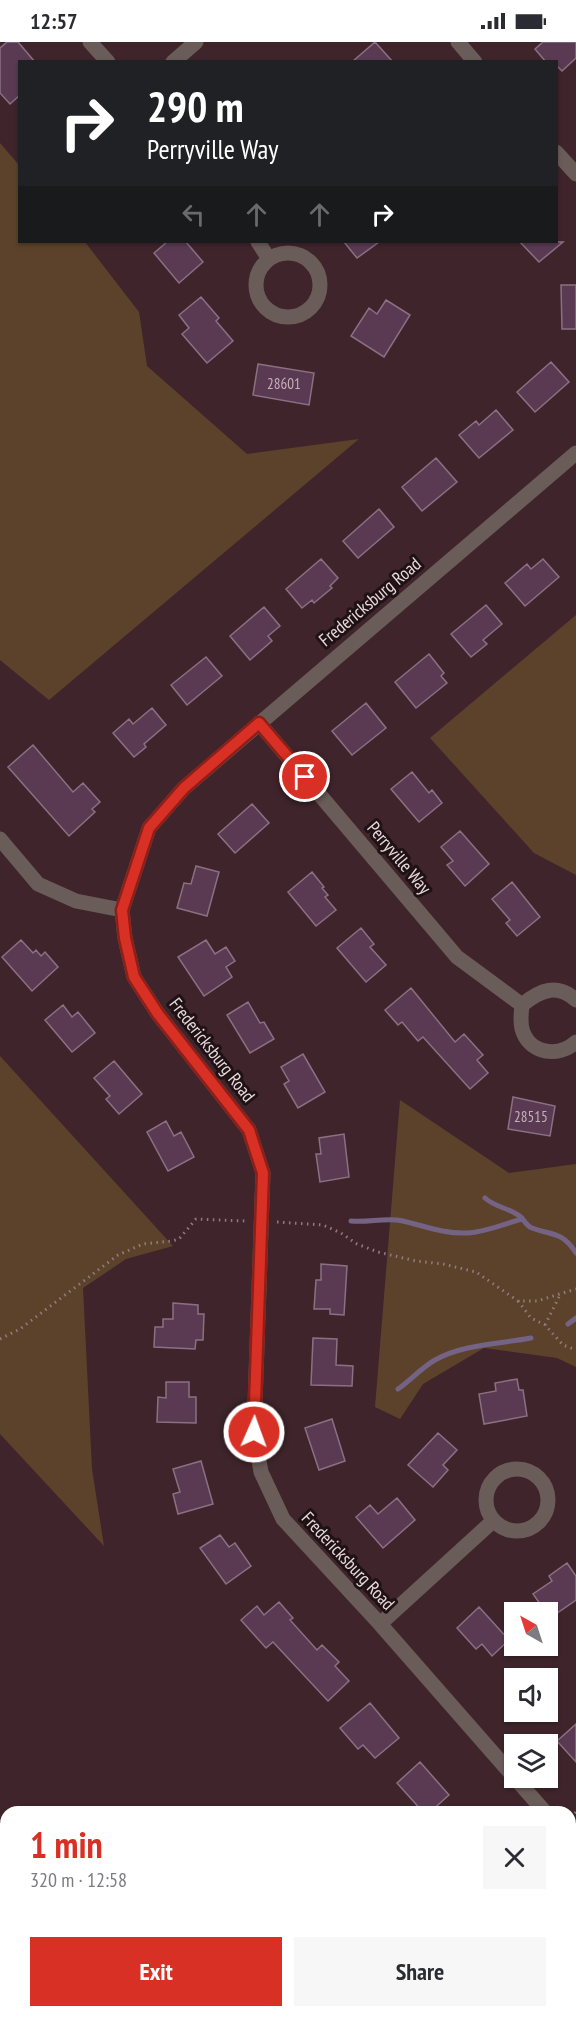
<!DOCTYPE html>
<meta charset="utf-8">
<style>
body{margin:0;font-family:"PT Sans Narrow",sans-serif;background:#f7f7f7;color:#2b2b33;height:100vh;display:flex;flex-direction:column;font-size:22px;white-space:nowrap}
*{box-sizing:border-box;margin:0}
p{font-size:20px;color:#7c7c81}
.icon{flex:none;width:33px;height:33px;fill:none;stroke:currentColor;stroke-width:2;stroke-linecap:round;stroke-linejoin:round}
.map{position:relative;flex:1;overflow:hidden}
.drawer{position:absolute;left:0px;top:1764px;width:576px;height:212px;display:flex;flex-direction:column;background:#fff;border-radius:18px 18px 0 0;box-shadow:0 2px 4px #0004}
.drawer>*{flex:none}
.top-card{position:absolute;left:18px;top:18px;width:540px;height:183px;border-radius:0px;box-shadow:0 2px 4px #0004;background:#202124;color:#fff;overflow:hidden}
.needle{width:39px;rotate:321deg}
.tools{position:absolute;left:504px;top:1560px;display:grid;gap:12px}
.tools a{display:grid;place-items:center;width:54px;height:54px;border-radius:0px;background:#fff;box-shadow:0 2px 4px #0004;font-size:30px}
.pin{position:absolute;display:grid;place-items:center;width:51px;height:51px;color:#fff;margin:-26px;border:3px solid #fff;border-radius:50%;box-shadow:0 2px 6px #0007}
.me{position:absolute;width:66px;margin:-33px;rotate:2deg;stroke-linejoin:round;filter:drop-shadow(0 0 4px #0008)}
.turn{display:flex;align-items:center;gap:21px;height:126px;padding:0 30px;font-size:27px}
.turn .icon{width:78px;height:78px;stroke-width:2.5}
.turn b{display:block;font-size:42px;line-height:51px}
.lanes{display:flex;align-items:center;height:57px;padding:0 30px;background:#0003;justify-content:center;gap:30px;direction:ltr}
.lanes .off{opacity:.35}
.round{display:grid;place-items:center;flex:none;width:63px;height:63px;border-radius:0px;background:#f7f7f7}
.overview{display:flex;align-items:center;justify-content:space-between;height:102px;padding:0 30px}
h1{font-size:36px;font-weight:800;line-height:45px;color:#d93025}
.cta{display:flex;gap:12px;margin-top:auto;padding:12px 30px}
.cta a{flex:1;height:69px;border-radius:0px;background:#d93025;color:#fff;font-size:24px;font-weight:800;line-height:69px;text-align:center}
.cta a+a{background:#f7f7f7;color:#2b2b33}
.status{display:flex;justify-content:space-between;align-items:center;height:42px;padding:0 30px;background:#fff;direction:ltr}
.status svg{height:16px;fill:currentColor}
.map>svg:first-child{display:block}
</style>
<div class="status"><b>12:57</b><svg viewBox="0 0 49 12"><path d="M0 12V9h3v3zM5 12V6h3v6zM10 12V3h3v9zM15 12V0h3v12zM26 1h20v11H26zM47 4h2v5h-2z"/></svg></div>
<div class="map">
<svg width="576" height="1975" viewBox="0 0 576 1975">
<rect width="100%" height="100%" fill="#3f252b"/>
<path fill="#5c422b" d="M0,101L19,123L20,200H85L139,270L147,324L247,412L359,397L49,658L0,618Z
M576,573V833L534,811L430,696Z
M0,1014L173,1204L126,1217L83,1246L92,1427L104,1504L0,1392Z
M400,1058L509,1131L576,1122V1325L557,1316L484,1306L423,1342L400,1377L375,1365Z"/>
<g fill="none" stroke-linecap="round" stroke-linejoin="round">
<path stroke="#756386" stroke-width="5" d="M485,1156C496,1166 511,1166 522,1176C525,1180 527,1184 532,1186C553,1194 562,1189 576,1211
M351,1179C368,1181 386,1175 403,1179C424,1184 445,1192 467,1191C486,1190 504,1182 522,1177
M568,1282L576,1276
M398,1347C411,1338 421,1326 435,1318C463,1302 500,1302 531,1296"/>
</g>
<path fill="#5a3a52" stroke="#8a7182" stroke-width="1.5" d="M7,0H18L35,20H20V53L10,62L0,51V6Z
M375,0L393,20H352Z
M543,0H576V16L562,29L556,23V20H546L535,7Z
M167,200H186L203,220L179,241L154,211Z
M344,200H379L357,216Z
M520,200H563L539,220Z
M561,243H576V287H562Z
M201,255L219,276L216,279L233,299L207,321L182,292L189,286L179,273Z
M386,258L410,273L384,315L351,294L369,266L377,272Z
M551,320L569,340L535,370L517,350Z
M258,322L314,331L309,363L253,353Z
M496,368L513,388L479,416L459,393L476,379L479,383Z
M436,416L457,440L422,469L402,445Z
M379,467L394,485L358,516L343,499Z
M321,517L338,536L330,544L332,546L314,561L312,558L302,566L286,547Z
M543,517L559,535L525,564L505,541L527,522L531,527Z
M486,563L502,582L483,598L487,602L471,615L451,592Z
M264,565L280,584L268,594L272,599L250,618L230,594Z
M429,612L444,631L441,634L447,641L416,666L395,640Z
M206,615L222,634L187,663L171,643Z
M366,661L386,686L352,713L332,689Z
M152,666L166,683L144,702L146,705L134,715L113,691L129,677L133,682Z
M33,703L73,750L83,741L100,760L92,767L95,770L69,794L8,725Z
M412,730L429,751L432,748L442,761L419,780L391,747Z
M252,762L269,781L235,811L218,792Z
M460,789L489,822L465,844L447,823L453,819L441,805Z
M196,824L219,830L207,874L177,866L184,841L191,842Z
M312,830L324,845L322,846L328,853L325,855L336,868L316,884L288,850Z
M512,840L540,875L517,894L506,881L510,878L492,857Z
M361,886L374,902L370,905L386,923L366,940L337,906Z
M21,898L33,911L36,908L41,914L45,910L58,925L32,949L2,915Z
M206,898L215,912L226,905L235,919L226,925L232,935L204,954L178,915Z
M411,946L455,1000L464,992L483,1013L477,1018L488,1031L470,1047L423,995L418,999L402,980L398,983L385,968Z
M248,960L260,981L264,980L274,997L250,1011L227,973Z
M63,963L72,975L78,970L95,991L72,1010L45,978Z
M303,1012L325,1050L298,1066L284,1042L289,1039L281,1025Z
M114,1019L142,1052L119,1072L106,1057L110,1054L94,1036Z
M513,1055L555,1064L550,1094L508,1087Z
M166,1079L174,1094L181,1090L194,1115L168,1129L147,1090Z
M344,1092L349,1135L320,1140L316,1112H321L319,1096Z
M321,1222L347,1224L344,1273L330,1272V1267H314L316,1238H321Z
M173,1261L198,1263V1272H204L203,1298H196L195,1307L154,1305L155,1285H163V1277H173Z
M313,1296L337,1297L336,1323L353,1324L352,1344L311,1343Z
M517,1337L519,1348H523L527,1374L484,1382L479,1352L496,1349L495,1341Z
M166,1340H189V1355H196V1381L157,1380L158,1355L166,1356Z
M332,1377L345,1419L319,1428L305,1386Z
M438,1391L457,1408L443,1423L448,1428L433,1445L408,1423Z
M201,1419L213,1462L178,1472L173,1452L180,1450L173,1427Z
M397,1456L415,1478L383,1506L356,1475L370,1463L378,1472Z
M220,1493L229,1505L235,1501L251,1524L226,1542L200,1506Z
M567,1521L576,1534V1558L550,1576L533,1552L552,1539L549,1534Z
M279,1560L293,1576L290,1578L317,1608L322,1603L339,1620L335,1624L349,1639L328,1659L273,1600L266,1606L241,1578L257,1564L264,1573Z
M479,1565L509,1598L492,1614L482,1602L476,1607L457,1586Z
M370,1661L399,1696L375,1716L363,1703L358,1707L340,1686Z
M576,1682V1720L557,1699Z
M420,1720L449,1753L430,1770H423L397,1741Z"/>
<g fill="none" stroke-linecap="round" stroke-linejoin="round">
<path stroke="#917b80" stroke-width="3" stroke-dasharray="1.5 4.5" stroke-linecap="butt" d="M277,1180L323,1183L341,1191L357,1202L378,1210L416,1219L443,1222L476,1230L518,1259H537L576,1247
M518,1259L531,1276L545,1283L563,1303L576,1308
M545,1283L560,1253
M0,1297L20,1287L118,1213L143,1202L172,1199L179,1197L196,1177L246,1179
M570,1775L576,1770"/>
<path stroke="#6a5c59" stroke-width="15" d="M90,0L108,20
M458,0L475,20
M173,20L196,0
M556,110L576,132
M258,200L269,217
M256 243a32 32 0 1 1 64 0a32 32 0 1 1-64 0Z
M259,681L457,915L522,963
M0,797L38,842L76,859L122,868
M576,958C557,941 540,948 522,963C521,971 520,979 522,987C529,1012 558,1016 576,1000
M486 1458a31 31 0 1 1 62 0a31 31 0 1 1-62 0Z
M380,1582L493,1479
M514,1735L380,1582L283,1477L261,1430L254,1390L263,1131L249,1088L158,972L134,935L125,896L122,868L149,786L184,746L576,411
M515,1736L545,1770
M570,1798L576,1805
M0,1971L4,1975"/>
</g>
<g fill="none" stroke-linecap="round" stroke-linejoin="round">
<g stroke="#8d1f18" stroke-width="15">
<path id="route" d="M254,1390L263,1131L249,1088L158,972L134,935L125,896L122,868L149,786L184,746L259,681L305,735"/>
</g>
<use href="#route" stroke="#d93025" stroke-width="10"/>
</g>
<g text-anchor="middle" stroke-width="6" stroke-linejoin="round" paint-order="stroke">
<g font-size="15" fill="#c6b1ba">
<text x="284" y="347">28601</text>
<text x="531" y="1080">28515</text>
</g>
<g font-size="18" fill="#ead9dc" stroke="#1e1215">
<text transform="translate(370 560) rotate(-40)" y="6">Fredericksburg Road</text>
<text transform="translate(399 816) rotate(50)" y="6">Perryville Way</text>
<text transform="translate(212 1008) rotate(52)" y="6">Fredericksburg Road</text>
<text transform="translate(348 1519) rotate(47)" y="6">Fredericksburg Road</text>
</g>
</g>
</svg>
<div class="tools">
<a><svg class="needle" viewBox="-14 -14 28 28"><path d="M0-13l5 13h-10z" fill="#e53935"/><path d="M0 13l5-13h-10z" fill="#7c7c81"/></svg></a>
<a><svg class="icon" aria-label="sound" viewBox="0 0 24 24"><path d="M4 9h4l5-4v14l-5-4H4zM17 9q2 3 0 6"/></svg></a>
<a><svg class="icon" aria-label="layers" viewBox="0 0 24 24"><path d="M12 4l9 5-9 5-9-5zM3 14l9 5 9-5"/></svg></a>
</div>
<div class="pin" style="left:305px;top:735px;background:#d93025"><svg class="icon" aria-label="arrive" viewBox="0 0 24 24"><path d="M6 21V4h12l-3 4 3 4H6"/></svg></div>
<svg class="me" style="left:254px;top:1390px" viewBox="-20 -20 40 40"><circle r="17" fill="#d93025" stroke="#fff" stroke-width="3"/><path d="M0-11L8 9 0 5-8 9z" fill="#fff"/></svg>
<div class="top-card">
<div class="turn"><svg class="icon" aria-label="right" viewBox="0 0 24 24"><path d="M7 20v-9h11M14 6l5 5-5 5"/></svg><div><b>290 m</b>Perryville Way</div></div>
<div class="lanes"><svg class="icon off" aria-label="left" viewBox="0 0 24 24"><path d="M17 20v-9H6M10 6l-5 5 5 5"/></svg><svg class="icon off" aria-label="ahead" viewBox="0 0 24 24"><path d="M12 20V5M6 11l6-6 6 6"/></svg><svg class="icon off" aria-label="ahead" viewBox="0 0 24 24"><path d="M12 20V5M6 11l6-6 6 6"/></svg><svg class="icon" aria-label="right" viewBox="0 0 24 24"><path d="M7 20v-9h11M14 6l5 5-5 5"/></svg></div>
</div>
<section class="drawer">
<div class="overview"><div><h1>1 min</h1><p>320 m · 12:58</p></div><a class="round"><svg class="icon" aria-label="close" viewBox="0 0 24 24"><path d="M6 6l12 12M18 6L6 18"/></svg></a></div>
<div class="cta"><a>Exit</a><a>Share</a></div>
</section>
</div>
